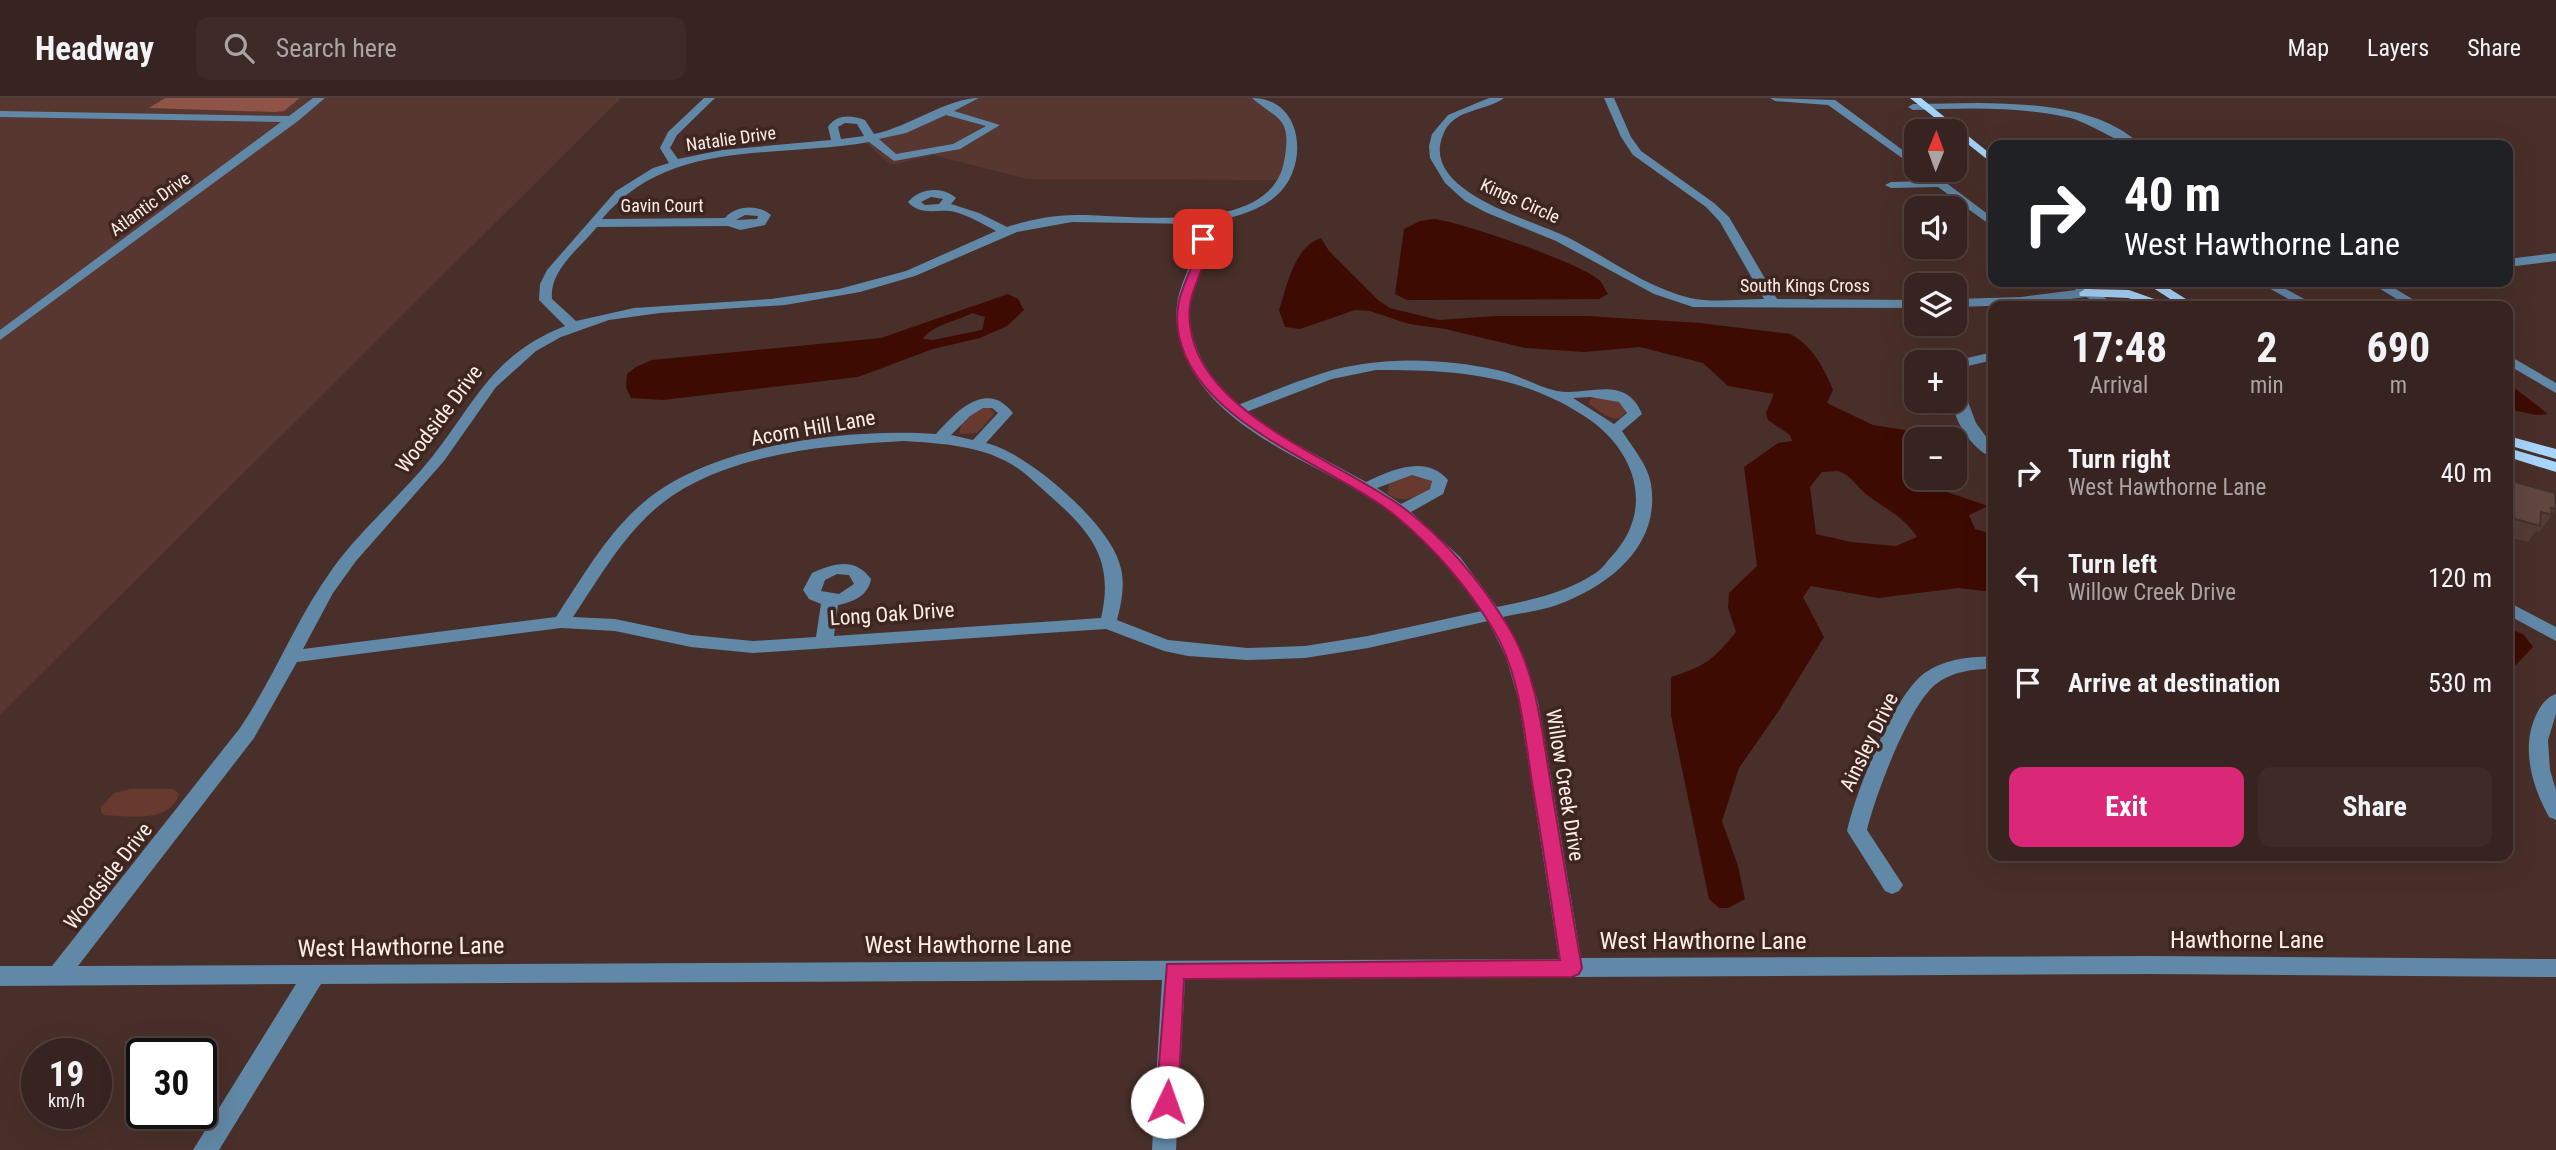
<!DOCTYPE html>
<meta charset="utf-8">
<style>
body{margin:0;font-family:"Roboto Condensed",sans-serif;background:#3e2b28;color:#f1f3f6;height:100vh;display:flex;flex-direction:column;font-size:26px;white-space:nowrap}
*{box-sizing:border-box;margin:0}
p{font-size:23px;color:#aaa4a4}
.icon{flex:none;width:38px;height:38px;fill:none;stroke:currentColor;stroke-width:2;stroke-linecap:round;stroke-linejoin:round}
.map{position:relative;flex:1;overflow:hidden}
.drawer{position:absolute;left:1988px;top:203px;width:525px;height:560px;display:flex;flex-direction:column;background:#37231f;border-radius:14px;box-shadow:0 7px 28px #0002,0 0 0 2px #51403d}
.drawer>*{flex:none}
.top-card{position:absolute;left:1988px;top:42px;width:525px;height:147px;border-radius:14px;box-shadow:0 7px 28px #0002,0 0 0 2px #51403d;background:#202124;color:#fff;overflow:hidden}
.needle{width:46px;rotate:1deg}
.tools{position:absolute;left:1904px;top:21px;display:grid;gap:14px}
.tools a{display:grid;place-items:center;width:63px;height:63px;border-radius:14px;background:#37231f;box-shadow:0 7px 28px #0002,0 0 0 2px #51403d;font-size:35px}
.speed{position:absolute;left:21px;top:940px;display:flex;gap:14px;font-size:35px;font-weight:700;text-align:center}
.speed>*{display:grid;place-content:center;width:91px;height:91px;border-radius:50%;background:#37231f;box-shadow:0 7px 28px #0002,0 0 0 2px #51403d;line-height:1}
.speed small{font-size:18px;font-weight:400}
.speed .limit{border:4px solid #111;border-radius:10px;background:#fff;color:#111}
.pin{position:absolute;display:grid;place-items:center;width:60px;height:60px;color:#fff;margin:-30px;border-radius:14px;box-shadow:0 4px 10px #0006}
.me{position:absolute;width:77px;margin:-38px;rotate:3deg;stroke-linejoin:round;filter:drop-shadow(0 0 5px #0008)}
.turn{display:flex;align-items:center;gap:24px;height:147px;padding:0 21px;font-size:32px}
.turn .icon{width:91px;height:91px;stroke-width:2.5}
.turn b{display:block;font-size:49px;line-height:60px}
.eta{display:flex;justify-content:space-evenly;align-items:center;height:119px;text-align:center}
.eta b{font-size:42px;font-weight:700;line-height:49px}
.action{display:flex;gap:14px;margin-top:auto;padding:14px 21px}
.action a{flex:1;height:80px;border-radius:14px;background:#db2777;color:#fff;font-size:28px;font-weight:700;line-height:80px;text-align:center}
.action a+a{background:#3e2b28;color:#f1f3f6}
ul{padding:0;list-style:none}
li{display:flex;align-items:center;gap:21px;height:105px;padding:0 21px}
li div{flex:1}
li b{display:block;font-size:26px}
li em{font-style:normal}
header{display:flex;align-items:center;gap:42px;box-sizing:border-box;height:98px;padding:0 35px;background:#37231f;border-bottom:2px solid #51403d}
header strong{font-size:33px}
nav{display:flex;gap:38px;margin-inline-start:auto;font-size:24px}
.search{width:490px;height:63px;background:#3e2b28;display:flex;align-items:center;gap:18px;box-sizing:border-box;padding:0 24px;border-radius:14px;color:#aaa4a4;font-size:26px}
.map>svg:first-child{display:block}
</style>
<header>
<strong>Headway</strong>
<div class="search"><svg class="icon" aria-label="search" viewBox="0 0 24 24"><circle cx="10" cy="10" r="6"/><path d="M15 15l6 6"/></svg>Search here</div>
<nav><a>Map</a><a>Layers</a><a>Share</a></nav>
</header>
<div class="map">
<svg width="2556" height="1052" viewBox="0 0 2556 1052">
<rect width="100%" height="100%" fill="#492f29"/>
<path fill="#573730" d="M0,0H621L0,617Z
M979,0H1252L1278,15L1288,33L1282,82L1028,81L933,57L891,67L864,43Z"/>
<path fill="#67392f" d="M1600,298L1621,304L1627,311C1618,332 1600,313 1588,305L1591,301Z
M978,310H991L994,316L977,335L959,336L962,324Z
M1411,376L1431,382L1432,389C1419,398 1403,407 1388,396L1389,385Z
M131,691H174L179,696C170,726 128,718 104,717L101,714V709L114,695Z"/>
<path fill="#8f5447" d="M165,0H300L284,13L275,14L149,10Z"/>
<path fill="#3e0b02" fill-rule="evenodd" d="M1434,121C1458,123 1583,166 1599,182C1603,185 1605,192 1608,196L1599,201L1407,202L1395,196L1404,131L1420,123Z
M1321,140L1329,153L1378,202L1390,210L1439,222L1496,218H1587L1700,225L1790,236C1812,247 1824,270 1833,292L1827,305L1873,327L1905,332L1917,341L1916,380H1928L1938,391L1988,408L1969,417L1975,431L1993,436V494L1958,490L1878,500L1811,488L1803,499L1824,539L1778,614L1739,670L1722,723L1738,768L1745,801L1728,810H1719L1709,801L1671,618V579C1704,569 1714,561 1736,534L1728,510L1729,495L1757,468L1744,369L1778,345L1792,343L1790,337L1768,322L1766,315L1774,296L1728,288L1703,265L1640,249L1584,254L1525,250L1445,231L1409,226L1370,213L1355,212L1300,231L1285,229L1279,212C1287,188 1294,149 1321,140ZM1838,373C1852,378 1856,388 1867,397C1886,411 1904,419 1917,439L1896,448L1851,444L1816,436L1810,389L1822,374Z
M1008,196L1018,201L1024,212L1007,228L980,240L933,251L858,279L663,302L631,300L626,289L627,276L636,269L652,262L881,240ZM972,215L985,219L982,232L933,242L923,241C931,227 958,223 972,215Z
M2508,285L2548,316L2536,317L2508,311Z
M2508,529L2524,537L2533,549L2508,575Z"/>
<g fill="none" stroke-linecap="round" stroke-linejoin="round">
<path fill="#6188a7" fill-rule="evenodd" d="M313,0H325L298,23L0,242V232L281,24L0,19V13L289,18Z
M704,0H715L677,37L670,50L678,61L722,52L831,42L828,29C837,16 851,17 865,22L874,36C909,29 947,0 979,0L954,13L1000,27L960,51L894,63L869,44C775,61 670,39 602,121L725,120C735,107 758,106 771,117L765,127L740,132L728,128L597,129C580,150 549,172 552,201L576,223L634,210L771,201L839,191L906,173L996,133C983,126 970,118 955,114C938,110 921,119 908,104C920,90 942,88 956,100L951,106L979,115L1007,129C1029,122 1052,117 1076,117C1130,116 1269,140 1284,64C1292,19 1280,24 1252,0C1304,0 1310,69 1276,98C1257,115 1230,120 1206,125C1213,151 1202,163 1194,187C1179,231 1204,278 1238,307C1266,296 1294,284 1323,275C1378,258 1441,260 1497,272C1518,276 1537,289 1557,293C1587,299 1625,275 1642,316L1622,333C1632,349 1648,367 1651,386C1661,448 1609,488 1557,507C1540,513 1521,515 1503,519L1524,559L1538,604L1581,860L2149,858L2556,861V879L2149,876L1185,881L1176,1052H1152L1162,882L321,886L219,1052H193L296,886L0,888V868H52L240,630C275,578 296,521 333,470C362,430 401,398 432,359C477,302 492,257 565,228L539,202L540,186L547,172L616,93L653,70L669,65L660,50L668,34ZM946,17L986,28L953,46L896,56L879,41L906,35ZM845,25L857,26L864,38L841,41L838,29ZM931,99L943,101L939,106L925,107L921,104ZM745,117L758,118L757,121L736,122ZM1072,124L1194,126C1200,151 1190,164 1182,187C1174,207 1175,230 1182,250C1213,336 1316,362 1384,409C1423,435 1456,472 1482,513L1368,538L1305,548L1247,550L1168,542L1117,522C1122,503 1126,483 1119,464C1107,424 1027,354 986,345L1013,315C986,281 956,314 936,336C849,330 712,346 644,404C607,435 582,480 556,519L303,551L333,495L356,463L444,363L496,289L536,253L561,239L609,222L660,215L785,207L860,194L915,178L1017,134ZM1376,272C1450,272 1516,275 1581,316C1634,348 1657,409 1612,458C1607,463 1603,470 1597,474C1568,494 1532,502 1497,509L1460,459L1411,414L1443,396L1448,382C1426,356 1391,372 1366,384L1274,334L1246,314L1332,281ZM1590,299L1619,304L1627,315L1614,326L1573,300ZM983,310H992L998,315L973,342L951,337L970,318ZM904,343C949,346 994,348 1029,379C1077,423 1118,449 1101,520L834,538L838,507C853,504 868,498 871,481C855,459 834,465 812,475L803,492L809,501L821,506L816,539L753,543L691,537L615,521L573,519C598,482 621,441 654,412C717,356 824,347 904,343ZM1412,377L1432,383L1430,391L1401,406L1377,390ZM837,476L849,477L854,486L839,496L821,493L825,482ZM1488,523L1506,559L1519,604L1559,861L78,868L254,640L297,564L561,530L615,533L691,549L753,555L1106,531L1164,553L1188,558L1247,562L1305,560L1368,550Z
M1489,0H1504C1485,14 1453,10 1443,37C1419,94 1534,122 1567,139C1607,159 1645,189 1690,200C1713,205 1741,201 1764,201L1720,124L1706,109L1633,57L1621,39L1604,0H1614L1631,39L1641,53L1714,105L1729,119L1777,201L1916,202V210L1693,209L1654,196L1556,143L1485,114L1465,103L1445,85L1430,60L1429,48L1432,36L1448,17Z
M1770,0L1835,2L1916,62V70L1828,7L1775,3Z
M1978,5C2033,6 2099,8 2141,47C2118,48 2092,24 2066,19C2016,8 1964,10 1913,12L1908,9L1913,6Z
M1916,72H1929L1993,120V129L1938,89L1891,90L1885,87L1891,84L1929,83Z
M2556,155V163L2508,169V161Z
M2065,184H2080L2118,208H2102L2086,199L2021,207L1955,209V201L2021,199L2076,192Z
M2258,184H2273L2317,208H2301Z
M2369,184H2384L2424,208H2408Z
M1993,254V262L1964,269L1960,276L1955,277L1954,263Z
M2508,257L2556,285V295L2508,267Z
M1955,284L1962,288L1976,325L1993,348V359C1975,355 1954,324 1953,305C1953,302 1955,290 1955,284Z
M2508,504L2556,529V543L2508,517Z
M1993,559V571C1973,571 1953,573 1936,586C1909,607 1875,698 1867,732L1903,787L1899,793L1892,796L1885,793L1847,733C1855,695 1892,603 1921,578C1940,562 1969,558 1993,559Z
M2556,596V616L2548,642L2550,672L2556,692V722L2549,719C2532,688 2520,649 2537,615C2541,607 2547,599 2556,596Z"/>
<path fill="#a7d5fb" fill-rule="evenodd" d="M1910,0H1921L1993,58V66Z
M2144,184H2159L2197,208H2181Z
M2085,191L2129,192L2174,208H2154L2128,200L2080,198L2079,195Z
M2508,338L2556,351V361L2508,347Z
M2508,350L2556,364V374L2508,359Z"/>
</g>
<path fill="#533c36" d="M2508,382L2555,395L2556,412L2539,434L2536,433L2528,444L2508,439Z"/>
<path fill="#61463f" stroke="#44312c" stroke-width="2" d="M2508,382L2555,395L2556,411L2551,410L2552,417L2541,414L2540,428L2508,419L2509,405H2508Z"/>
<path fill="#db2777" stroke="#8e194d" stroke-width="2" d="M1203,138L1209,141C1207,177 1181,194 1192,238C1210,320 1343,365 1405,411C1447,443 1481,484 1509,530C1537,576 1542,635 1551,687C1561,748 1571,809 1582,870L1579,876L1572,879L1184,881L1178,1004L1174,1011L1167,1014L1159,1011L1156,1004L1167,866L1560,862C1551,802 1542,743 1532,684C1524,634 1520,575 1493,531C1467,488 1436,452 1397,419C1334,367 1198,328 1179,238C1170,194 1196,177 1198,141Z"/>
<g text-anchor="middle" stroke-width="7" stroke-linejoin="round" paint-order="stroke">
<g font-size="18" fill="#feede9" stroke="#3e251f">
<text transform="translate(731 41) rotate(-8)" y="6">Natalie Drive</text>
<text transform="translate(1520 103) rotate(24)" y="6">Kings Circle</text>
<text transform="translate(150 106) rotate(-36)" y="6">Atlantic Drive</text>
<text x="662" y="114">Gavin Court</text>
<text x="1805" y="194">South Kings Cross</text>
</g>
<g font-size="21" fill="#feede9" stroke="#3e251f">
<text transform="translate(439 321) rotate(-53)" y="7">Woodside Drive</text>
<text transform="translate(813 330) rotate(-10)" y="7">Acorn Hill Lane</text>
<text transform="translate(892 516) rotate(-4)" y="7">Long Oak Drive</text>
<text transform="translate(1869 644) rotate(-64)" y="7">Ainsley Drive</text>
<text transform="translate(1565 687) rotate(81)" y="7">Willow Creek Drive</text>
<text transform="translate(108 778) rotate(-52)" y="7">Woodside Drive</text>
</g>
<g font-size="24" fill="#feede9" stroke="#3e251f">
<text x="2247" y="850">Hawthorne Lane</text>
<text x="1703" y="851">West Hawthorne Lane</text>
<text x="968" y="855">West Hawthorne Lane</text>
<text transform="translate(401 849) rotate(-1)" y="8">West Hawthorne Lane</text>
</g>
</g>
</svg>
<div class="tools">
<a><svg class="needle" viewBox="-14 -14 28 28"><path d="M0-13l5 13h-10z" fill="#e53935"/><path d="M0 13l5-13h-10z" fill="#aaa4a4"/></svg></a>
<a><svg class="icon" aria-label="sound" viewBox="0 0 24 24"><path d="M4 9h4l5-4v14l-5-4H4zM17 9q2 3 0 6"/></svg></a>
<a><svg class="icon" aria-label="layers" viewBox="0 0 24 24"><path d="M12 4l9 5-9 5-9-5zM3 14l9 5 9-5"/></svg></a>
<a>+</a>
<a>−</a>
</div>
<div class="speed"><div>19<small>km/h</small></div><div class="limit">30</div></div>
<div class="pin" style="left:1203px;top:141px;background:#d93025"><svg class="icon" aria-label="arrive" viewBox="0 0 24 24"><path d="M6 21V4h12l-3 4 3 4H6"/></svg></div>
<svg class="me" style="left:1167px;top:1004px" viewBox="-20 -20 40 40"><circle r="19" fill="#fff"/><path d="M0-13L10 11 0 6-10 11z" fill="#db2777"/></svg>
<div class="top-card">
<div class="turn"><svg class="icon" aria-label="right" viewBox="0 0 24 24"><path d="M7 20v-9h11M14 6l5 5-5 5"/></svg><div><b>40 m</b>West Hawthorne Lane</div></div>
</div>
<section class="drawer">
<div class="eta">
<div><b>17:48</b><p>Arrival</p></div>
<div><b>2</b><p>min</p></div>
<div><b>690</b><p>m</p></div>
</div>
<ul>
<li><svg class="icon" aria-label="right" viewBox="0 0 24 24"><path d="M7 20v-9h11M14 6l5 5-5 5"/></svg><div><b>Turn right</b><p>West Hawthorne Lane</p></div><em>40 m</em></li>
<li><svg class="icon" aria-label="left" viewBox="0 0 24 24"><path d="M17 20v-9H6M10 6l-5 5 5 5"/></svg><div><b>Turn left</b><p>Willow Creek Drive</p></div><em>120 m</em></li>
<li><svg class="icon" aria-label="arrive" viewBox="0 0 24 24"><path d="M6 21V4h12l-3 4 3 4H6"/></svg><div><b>Arrive at destination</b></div><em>530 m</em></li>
</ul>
<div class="action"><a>Exit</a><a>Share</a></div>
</section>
</div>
